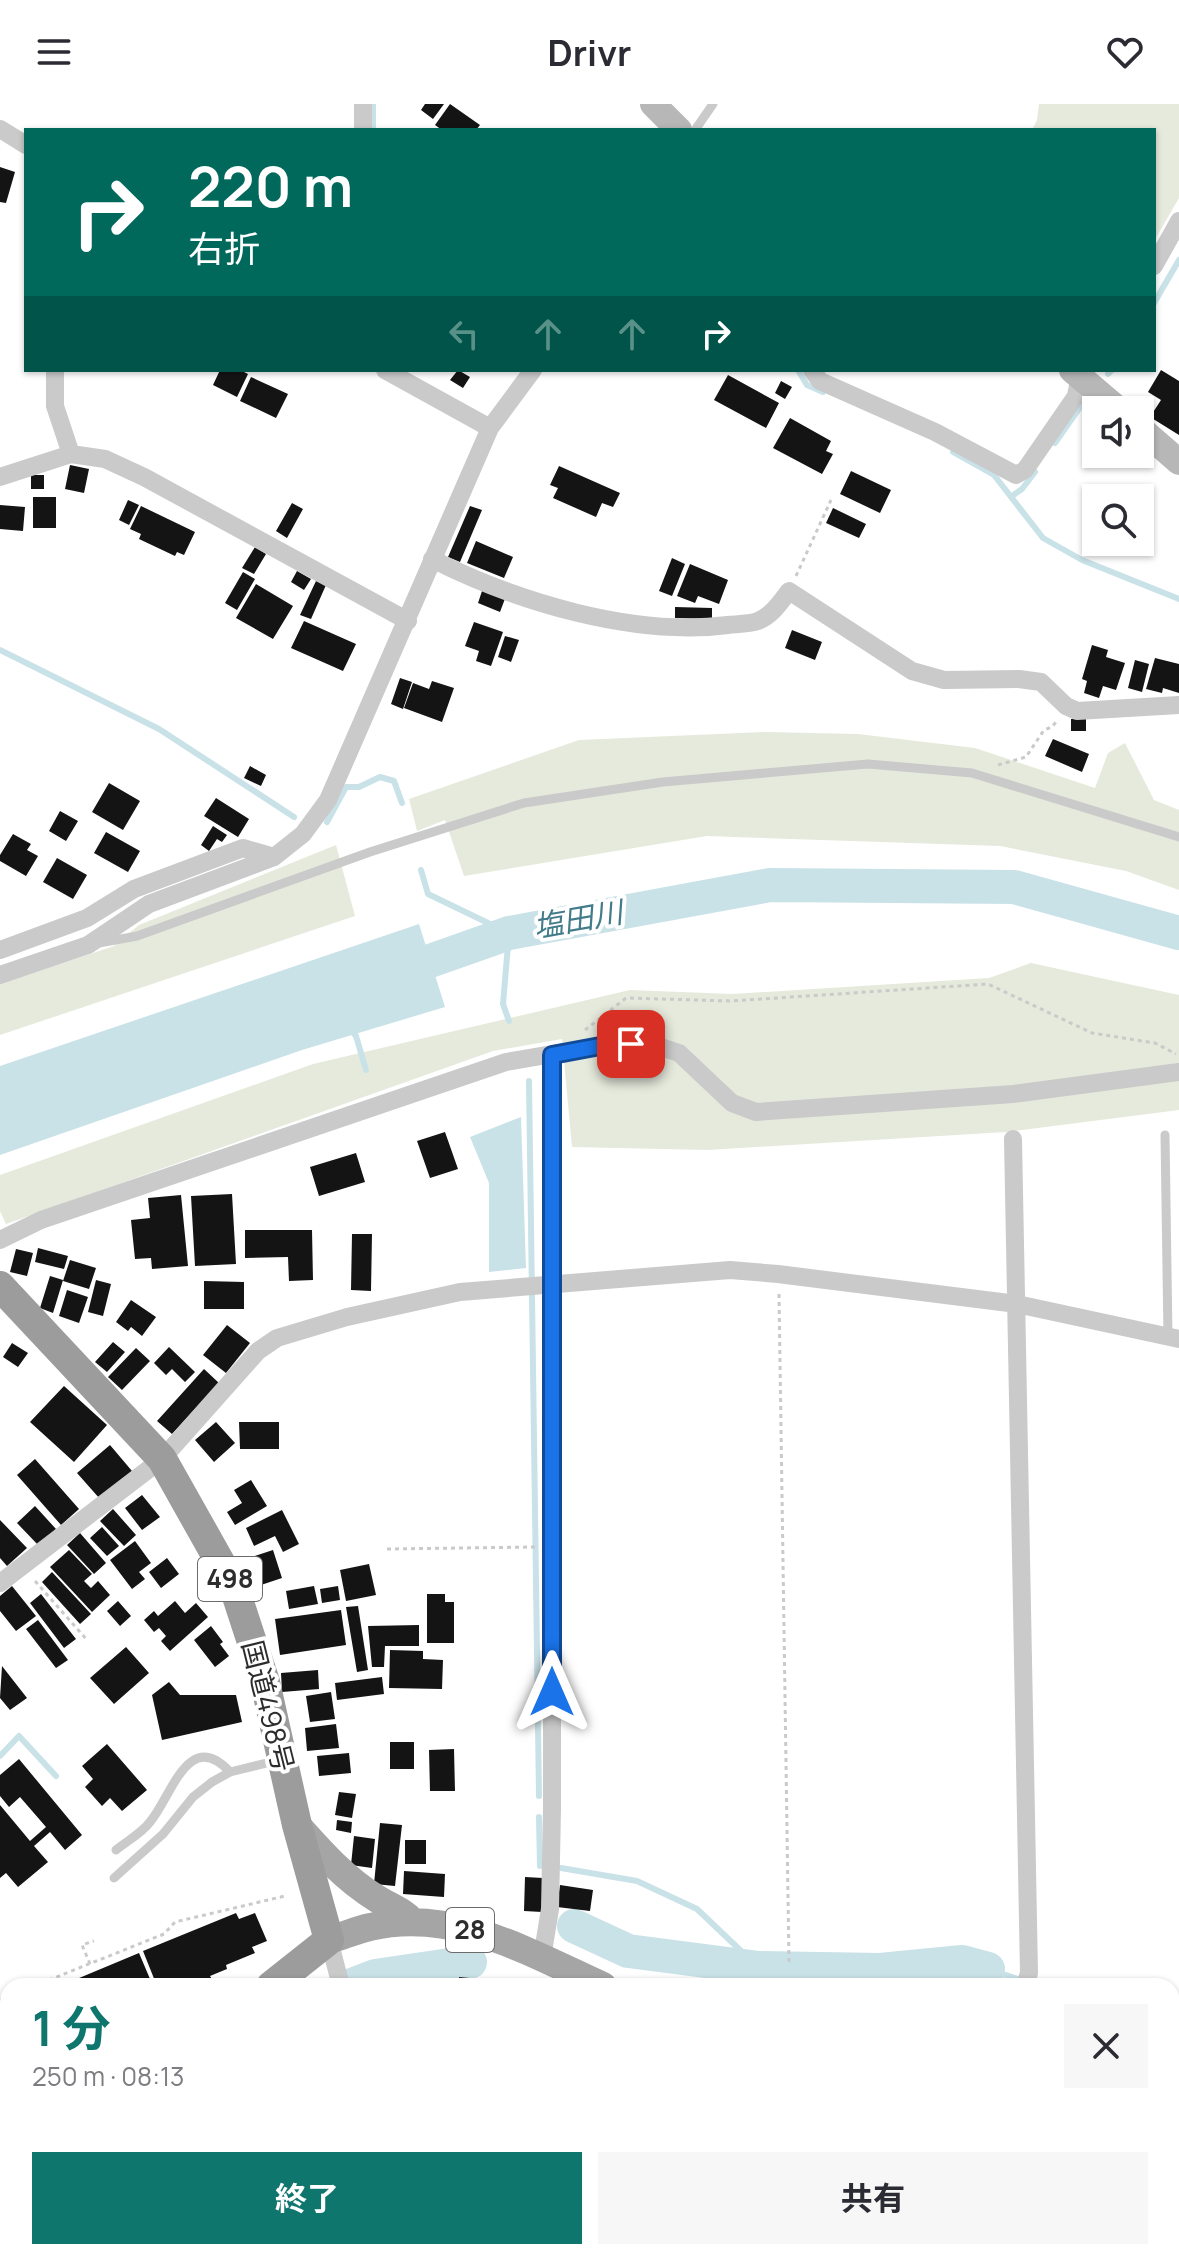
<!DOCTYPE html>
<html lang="ja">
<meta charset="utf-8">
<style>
body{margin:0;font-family:Manrope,"Noto Sans JP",sans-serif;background:#f7f7f7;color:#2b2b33;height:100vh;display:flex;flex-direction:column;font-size:30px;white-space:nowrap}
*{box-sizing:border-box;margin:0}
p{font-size:26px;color:#7c7c81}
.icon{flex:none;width:44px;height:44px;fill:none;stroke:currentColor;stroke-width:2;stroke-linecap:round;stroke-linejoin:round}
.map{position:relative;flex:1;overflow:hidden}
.details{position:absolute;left:0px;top:1874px;width:1180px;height:282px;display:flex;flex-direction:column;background:#fff;border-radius:24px 24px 0 0;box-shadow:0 2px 6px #0004}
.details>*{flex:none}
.banner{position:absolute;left:24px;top:24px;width:1132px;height:244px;border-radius:0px;box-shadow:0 2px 6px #0004;background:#00695c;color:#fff;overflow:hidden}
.buttons{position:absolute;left:1082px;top:292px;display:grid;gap:16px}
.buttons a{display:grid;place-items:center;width:72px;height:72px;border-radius:0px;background:#fff;box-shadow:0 2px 6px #0004;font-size:40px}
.pin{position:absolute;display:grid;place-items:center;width:68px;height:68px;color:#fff;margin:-34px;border-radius:16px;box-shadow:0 4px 12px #0006}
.me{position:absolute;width:88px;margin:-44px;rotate:0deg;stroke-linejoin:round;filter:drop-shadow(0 0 6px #0008)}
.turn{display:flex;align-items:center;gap:28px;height:168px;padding:0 32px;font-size:36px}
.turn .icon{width:104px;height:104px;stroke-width:2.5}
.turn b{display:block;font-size:56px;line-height:68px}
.lanes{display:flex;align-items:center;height:76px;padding:0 32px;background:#0003;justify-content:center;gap:40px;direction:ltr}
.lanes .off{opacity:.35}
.round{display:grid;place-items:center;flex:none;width:84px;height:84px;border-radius:0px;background:#f7f7f7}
.headline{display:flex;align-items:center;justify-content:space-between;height:136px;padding:0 32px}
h1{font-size:48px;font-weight:700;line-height:60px;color:#0f766e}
.action{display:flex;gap:16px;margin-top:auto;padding:16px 32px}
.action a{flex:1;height:92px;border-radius:0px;background:#0f766e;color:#fff;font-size:32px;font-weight:700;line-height:92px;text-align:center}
.action a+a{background:#f7f7f7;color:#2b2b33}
header{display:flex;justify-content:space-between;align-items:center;height:104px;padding:0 32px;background:#fff;font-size:36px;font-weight:700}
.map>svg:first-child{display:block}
</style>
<header><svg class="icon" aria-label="menu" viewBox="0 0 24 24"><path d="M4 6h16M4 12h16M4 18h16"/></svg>Drivr<svg class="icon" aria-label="heart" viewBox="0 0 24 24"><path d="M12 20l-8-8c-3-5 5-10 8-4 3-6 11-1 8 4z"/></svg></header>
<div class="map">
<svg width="1179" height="2155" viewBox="0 0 1179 2155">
<rect width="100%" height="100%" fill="#fff"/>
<path fill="#e6eadc" d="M1039,0H1179V94L1154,137V26H1032L1037,16Z
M766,628L858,630L975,644L1095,684L1108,649L1125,639L1154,696L1179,706V786L1126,767L1000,742L707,732L464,772L445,716L417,727L409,695L579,636Z
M336,741L355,812L0,931V880L114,842L139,821Z
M1031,859L1179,891V1006L1006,1028L708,1046L572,1043L562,935L493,947L6,1120L0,1107V1071L313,960L630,886L732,890L989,874Z
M335,2148H955L967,2155H337Z"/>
<path fill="#c9e2e8" d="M419,820L445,903L302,946L0,1051V962Z
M521,1013L526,1164L489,1168V1079L470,1033Z"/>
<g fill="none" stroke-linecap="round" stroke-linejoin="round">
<path stroke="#c9e2e8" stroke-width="6" d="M373,0V26
M1154,199L1179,156
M798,266L807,281L823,288
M1108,270L1112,266
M1055,339L1085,296
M953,348L994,371L1043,434L1082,456L1179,495
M1012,392L1022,385L1035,368
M0,546L159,625L294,713
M327,718L346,683H359L380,673L394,677L402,699
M421,766L428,790L509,829L503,900L509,917
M350,925L356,932L366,966
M529,977L539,1692
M0,1652L19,1632L56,1672
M539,1713L540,1762
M561,1764L637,1777L697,1805L759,1864
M988,1865L1038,1882
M747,1882L748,1863
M1172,1894L1179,1895
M1172,2120L1179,2123"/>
<path stroke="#c9e2e8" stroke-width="34" d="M384,869L430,857L509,829L770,781L1014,783L1179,829
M574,1822L628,1847L759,1864L880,1866L962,1858L988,1865
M349,1882L375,1872L470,1858"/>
</g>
<path fill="#141414" d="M425,0H444L433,15L421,6Z
M450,0L480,21L476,26H442L435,21Z
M0,63L15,68L6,99L0,98Z
M220,266H240L248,270L237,293L213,281Z
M458,266L470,273L463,284L450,276Z
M1161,266L1179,277V331L1150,313L1161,296L1148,288Z
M728,271L779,299L766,324L714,296Z
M251,273L288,290L276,314L240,297Z
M781,277L792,283L785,295L775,289Z
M790,314L831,337L826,347L833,350L822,370L773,344Z
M70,361L89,365L84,389L65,385Z
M559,362L620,389L613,403L602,399L596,413L553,394L558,384L550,381Z
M851,367L891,386L880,409L840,390Z
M31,371H44V385H31Z
M33,393H56V424H33Z
M128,396L139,401L129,421L119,416Z
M292,399L303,405L287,434L276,427Z
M0,401L25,403L23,427L0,425Z
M141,402L195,428L184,451L177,448L175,452L139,435L141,430L130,425Z
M470,402L482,406L460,458L448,453Z
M833,404L866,420L859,434L826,419Z
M476,437L513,453L504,474L467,459Z
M255,443L266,450L254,470L242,464Z
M672,454L685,460L672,492L659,487Z
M690,460L728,476L719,500L698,492L695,499L677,492Z
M297,467L311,475L304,486L291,478Z
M243,468L255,475L237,506L225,499Z
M316,477L326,481L311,515L300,511Z
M256,480L293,502L273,535L236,514Z
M483,484L506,492L500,508L478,499Z
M675,503L712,504V515L675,514Z
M304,517L356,540L343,567L291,544Z
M474,518L503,528L491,562L476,557L479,547L465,542Z
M792,526L822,538L815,556L785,544Z
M505,532L519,536L511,558L498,553Z
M1092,541L1108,546L1106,553L1125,559L1116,586L1103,582L1099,594L1084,589L1087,577L1082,575Z
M1155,554L1179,560V589L1163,584L1162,589L1146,585Z
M1135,556L1149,560L1142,588L1128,584Z
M400,574L412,578L403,605L391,600Z
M432,577L454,584L442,618L404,604L413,579L429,585Z
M1071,615H1086V627H1071Z
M1053,635L1089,650L1082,668L1045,652Z
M250,662L266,671L261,682L244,674Z
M109,679L140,697L123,726L92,708Z
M216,694L249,715L238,733L204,712Z
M60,707L78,717L66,737L49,727Z
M213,722L227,731L222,738L217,735L209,747L201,741Z
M106,728L140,747L128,768L94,749Z
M13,730L31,740L27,746L38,752L26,772L0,757V751Z
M57,754L87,771L73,795L43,778Z
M445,1028L458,1065L430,1074L417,1037Z
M356,1049L365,1078L319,1092L310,1063Z
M232,1090L236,1160L195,1162L191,1092Z
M181,1091L188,1162L152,1165L151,1154L135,1155L131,1116L150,1114L148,1094Z
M245,1126H312L313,1176L289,1177L288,1153L245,1154Z
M352,1130H372L371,1187L351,1186Z
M38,1144L68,1152L64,1165L35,1158Z
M16,1145L33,1149L27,1172L10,1168Z
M70,1156L96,1164L89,1185L63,1177Z
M50,1172L63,1176L53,1209L40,1204Z
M96,1176L111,1180L103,1212L88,1208Z
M204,1177L244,1178V1205H204Z
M67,1186L88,1193L79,1219L59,1212Z
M131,1196L156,1213L142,1232L131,1223L128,1227L116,1218Z
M227,1221L250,1239L226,1269L203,1251Z
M113,1238L125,1248L107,1268L95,1258Z
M12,1239L28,1249L18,1263L3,1253Z
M169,1243L195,1268L185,1278L172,1265L166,1271L154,1259Z
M136,1244L150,1257L122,1286L108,1273Z
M204,1265L219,1279L172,1330L157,1317Z
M64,1282L107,1321L74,1358L30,1318Z
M216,1318L235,1339L214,1358L195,1336Z
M239,1318H279V1345H240Z
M110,1341L132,1367L100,1395L77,1369Z
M35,1355L79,1405L61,1421L17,1371Z
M251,1376L267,1402L235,1421L227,1408L242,1399L234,1386Z
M142,1391L160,1413L142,1426L125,1404Z
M35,1402L56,1425L39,1442L17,1419Z
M113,1405L136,1431L124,1442L100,1417Z
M282,1406L299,1440L283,1448L275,1432L254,1442L246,1424Z
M0,1416L27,1444L7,1462L0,1454Z
M102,1423L119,1442L107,1452L90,1434Z
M80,1429L106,1459L94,1470L67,1441Z
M135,1437L151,1459L139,1468L145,1475L132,1485L110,1456Z
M69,1446L92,1470L84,1477L91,1484L98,1477L110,1491L92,1508L50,1463Z
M273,1446L282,1474L261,1481L252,1453Z
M167,1454L179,1470L161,1484L149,1468Z
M369,1460L376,1491L346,1497L340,1466Z
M52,1468L91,1510L80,1520L42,1478Z
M12,1482L36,1512L16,1527L0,1507V1492Z
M314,1482L318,1500L289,1505L286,1487Z
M338,1482L340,1496L322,1499L320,1485Z
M41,1490L76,1535L64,1544L30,1499Z
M427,1490H445V1498H454V1539H427Z
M118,1497L131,1512L120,1522L107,1507Z
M175,1497L185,1509L196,1499L208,1513L170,1547L161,1537L166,1532L159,1524L154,1528L144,1516L154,1507L158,1512Z
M358,1502L368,1566L357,1568L346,1503Z
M341,1506L346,1541L280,1551L275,1515Z
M38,1516L68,1556L56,1564L26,1525Z
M419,1521V1542H385L384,1563H372L368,1522Z
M211,1522L223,1538L220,1540L229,1552L215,1563L194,1536Z
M126,1543L149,1569L114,1600L90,1574Z
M390,1546L423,1547V1555L443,1556L442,1585L389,1584Z
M2,1562L27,1594L10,1606L0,1594Z
M318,1566L319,1585L282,1588L281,1569Z
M382,1573L384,1590L337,1596L335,1579Z
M169,1578L180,1591H236L242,1618L162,1636L152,1591Z
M331,1588L335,1615L310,1618L306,1592Z
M336,1620L339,1644L307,1647L305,1624Z
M390,1638H414V1665H390Z
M107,1640L147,1686L122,1707L110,1694L102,1702L85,1683L93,1675L82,1662Z
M454,1645L455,1687H430L429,1646Z
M349,1649L351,1669L319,1672L317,1652Z
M19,1655L82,1731L65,1746L50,1728L34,1742L48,1758L18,1783L6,1769L0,1774V1701L30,1737L46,1723L20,1693L9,1703L0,1692V1671Z
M339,1688L356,1690L352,1714L335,1711Z
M337,1716L352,1718L351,1729L336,1726Z
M380,1719L402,1721L395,1782L374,1780Z
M354,1732L375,1735L372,1764L351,1761Z
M405,1736H426V1760H405Z
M404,1767L445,1770L444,1793L403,1790Z
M525,1773L543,1774L542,1808L524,1807Z
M560,1781L593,1786L590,1807L557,1803Z
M236,1809L239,1815L255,1809L267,1837L252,1843L255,1849L226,1861L227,1865L210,1872L213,1877L202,1882H157L143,1847Z
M139,1849L153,1882H60Z
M459,1873L480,1875L479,1882H459Z
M523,1875L524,1882H491L490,1879Z
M8,1903V1963L0,1966V1907Z
M8,2099V2120L0,2125V2104Z
M14,2148H64L52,2155H37L36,2152L18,2155Z
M87,2148H122L130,2155H94Z
M188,2148H219L212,2155H195Z
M255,2148H282L275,2155H248Z
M1026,2148H1064L1061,2155H1023Z"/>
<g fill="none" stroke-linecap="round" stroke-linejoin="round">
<path stroke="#cacaca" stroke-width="3" stroke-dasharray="4 4" stroke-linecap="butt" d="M796,472L831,396
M998,661L1026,653L1044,626L1052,623L1056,618
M585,926L626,894L731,897L988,880L1092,929L1155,939L1176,950
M779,1190L789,1859
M387,1445L535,1443
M35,1477L88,1537
M90,1860L82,1841L94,1837
M34,1882L164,1830L175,1818L285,1792
M0,1896L8,1892
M339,2155L341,2148"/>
<path stroke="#cacaca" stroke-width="9" d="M695,26L713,0
M99,839L137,832L370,748L524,699L663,678L868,660L972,669L1179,733
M1165,1031L1168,1233
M116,1746C127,1737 142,1729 150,1718C172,1692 188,1623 230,1668
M114,1774L163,1730L193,1693L212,1678L230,1668L279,1656"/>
<path stroke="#cacaca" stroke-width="18" d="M0,25L26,41
M363,26V0
M1154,162L1179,117
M55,266V302L71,350
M385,266L490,324
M812,266L820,277L935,328L1016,371L1025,366L1076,292L1080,271L1085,266
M0,373L71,350L105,355L144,373L408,517
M432,455C517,498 633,533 728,521C738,520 749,520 758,517C772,511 780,499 789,487L912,567L944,576L1019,575L1041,578L1066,602L1077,607L1179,601
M0,846L87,814L134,785L243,744L274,753
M0,871L88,841L149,800L274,753L303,730L328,696L490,324L533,266
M1013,1035L1029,1869L1025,1882
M0,1136L41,1116L506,958L611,940H652L679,949L732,999L756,1008L1013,990L1179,968
M0,1479L162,1355L258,1247L277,1234L347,1213L460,1188L730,1166L778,1170L1017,1200L1179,1235
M329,1836L341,1882
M542,1854L550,1805L552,1705V951
M0,2013L8,2033
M1172,2013L1179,2015
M70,2148L76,2155
M152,2155L159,2148"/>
<path stroke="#b7b7b7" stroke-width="26" d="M653,0L679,26
M1072,266L1119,306
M1140,324L1179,358"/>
<path stroke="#a5a5a5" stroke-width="28" d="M297,1721C321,1748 345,1775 376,1794C390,1803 402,1806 413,1818
M329,1836C343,1832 356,1826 370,1823C453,1803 530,1849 603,1882
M1172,2148L1179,2151"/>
<path stroke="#9c9c9c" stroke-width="30" d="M0,1182L162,1355L234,1483L265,1578L297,1721L329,1836L271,1882
M0,2002L8,1999"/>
</g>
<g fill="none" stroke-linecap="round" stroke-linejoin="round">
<g stroke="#114b97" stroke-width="20">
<path id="route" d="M552,1588V951L611,940H631"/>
</g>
<use href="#route" stroke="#1a73e8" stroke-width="14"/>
</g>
<g text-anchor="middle" stroke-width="8" stroke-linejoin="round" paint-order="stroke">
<g fill="#fff" stroke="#6c6c6c" stroke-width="2">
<rect x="198" y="1453" width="64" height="44" rx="6"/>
<rect x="446" y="1804" width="48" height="44" rx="6"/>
</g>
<g font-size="26" font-weight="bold" fill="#2d2d2d">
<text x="230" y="1484">498</text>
<text x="470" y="1835">28</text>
</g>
<g font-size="28" fill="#2d2d2d" stroke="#fff">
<text transform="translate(268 1602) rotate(76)" y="10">国道498号</text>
</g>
<g font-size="30" font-style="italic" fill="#427b89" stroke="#fff">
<text transform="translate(578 816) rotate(-10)" y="10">塩田川</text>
</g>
</g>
</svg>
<div class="buttons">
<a><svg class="icon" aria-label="sound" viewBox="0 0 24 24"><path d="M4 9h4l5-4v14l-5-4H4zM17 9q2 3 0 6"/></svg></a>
<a><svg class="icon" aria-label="search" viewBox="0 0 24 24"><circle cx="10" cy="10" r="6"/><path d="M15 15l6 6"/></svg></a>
</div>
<div class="pin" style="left:631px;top:940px;background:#d93025"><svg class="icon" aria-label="arrive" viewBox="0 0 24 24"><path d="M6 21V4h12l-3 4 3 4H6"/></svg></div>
<svg class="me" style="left:552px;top:1588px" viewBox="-20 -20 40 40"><path d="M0-17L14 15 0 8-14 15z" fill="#1a73e8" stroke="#fff" stroke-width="4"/></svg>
<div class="banner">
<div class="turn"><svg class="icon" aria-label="right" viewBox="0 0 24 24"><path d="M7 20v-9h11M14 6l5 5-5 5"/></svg><div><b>220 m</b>右折</div></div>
<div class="lanes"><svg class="icon off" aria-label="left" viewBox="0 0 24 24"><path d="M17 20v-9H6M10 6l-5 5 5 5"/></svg><svg class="icon off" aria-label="ahead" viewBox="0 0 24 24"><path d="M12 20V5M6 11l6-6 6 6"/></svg><svg class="icon off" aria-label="ahead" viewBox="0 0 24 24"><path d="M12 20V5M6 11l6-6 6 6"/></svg><svg class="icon" aria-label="right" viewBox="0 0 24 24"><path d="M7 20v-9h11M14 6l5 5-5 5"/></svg></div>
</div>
<section class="details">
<div class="headline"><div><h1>1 分</h1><p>250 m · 08:13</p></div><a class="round"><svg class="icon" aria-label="close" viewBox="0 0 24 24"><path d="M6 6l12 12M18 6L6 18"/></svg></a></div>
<div class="action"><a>終了</a><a>共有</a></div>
</section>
</div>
